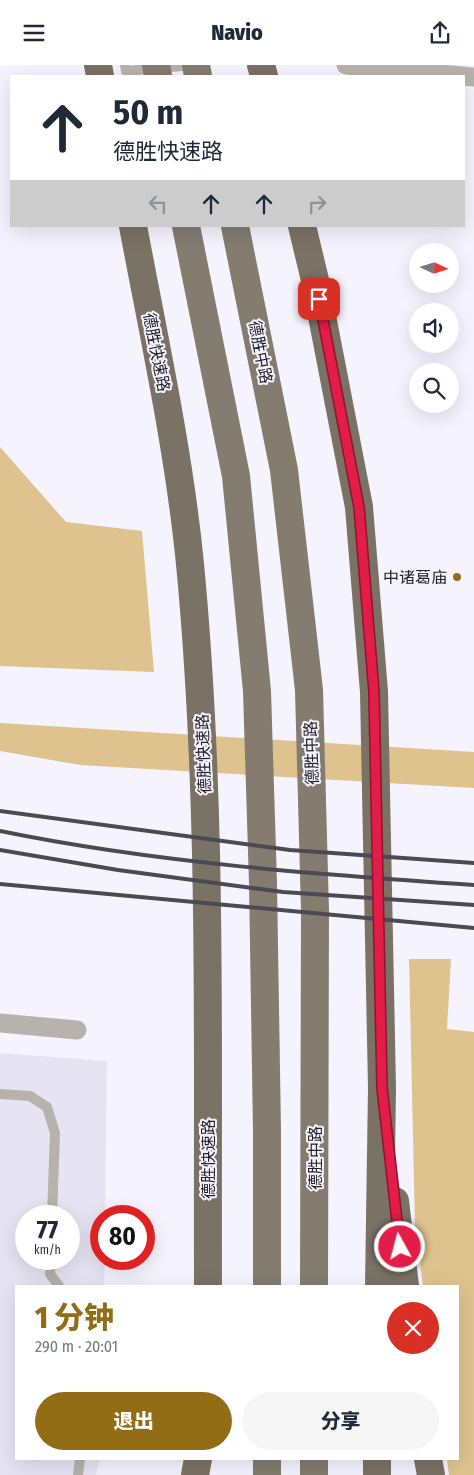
<!DOCTYPE html>
<html lang="zh">
<meta charset="utf-8">
<style>
body{margin:0;font-family:"Fira Sans Condensed","Noto Sans SC",sans-serif;background:#f6f6f7;color:#1f2937;height:100vh;display:flex;flex-direction:column;font-size:19px;white-space:nowrap}
*{box-sizing:border-box;margin:0}
p{font-size:16px;color:#747a83}
.icon{flex:none;width:28px;height:28px;fill:none;stroke:currentColor;stroke-width:2;stroke-linecap:round;stroke-linejoin:round}
.map{position:relative;flex:1;overflow:hidden}
.panel{position:absolute;left:15px;top:1220px;width:444px;height:175px;display:flex;flex-direction:column;background:#fff;border-radius:0px;box-shadow:0 5px 20px #0002}
.panel>*{flex:none}
.banner{position:absolute;left:10px;top:10px;width:455px;height:152px;border-radius:0px;box-shadow:0 5px 20px #0002;background:#fff;color:#1f2937;overflow:hidden}
.needle{width:32px;rotate:94deg}
.buttons{position:absolute;left:409px;top:178px;display:grid;gap:10px}
.buttons a{display:grid;place-items:center;width:50px;height:50px;border-radius:50%;background:#fff;box-shadow:0 5px 20px #0002;font-size:25px}
.speed{position:absolute;left:15px;top:1140px;display:flex;gap:10px;font-size:25px;font-weight:700;text-align:center}
.speed>*{display:grid;place-content:center;width:65px;height:65px;border-radius:50%;background:#fff;box-shadow:0 5px 20px #0002;line-height:1}
.speed small{font-size:12px;font-weight:400}
.speed .limit{border:8px solid #d22;background:#fff;color:#111}
.pin{position:absolute;display:grid;place-items:center;width:42px;height:42px;color:#fff;margin:-21px;border-radius:10px;box-shadow:0 2px 8px #0006}
.me{position:absolute;width:55px;margin:-28px;rotate:353deg;stroke-linejoin:round;filter:drop-shadow(0 0 4px #0008)}
.turn{display:flex;align-items:center;gap:18px;height:105px;padding:0 20px;font-size:22px}
.turn .icon{width:65px;height:65px;stroke-width:2.5}
.turn b{display:block;font-size:35px;line-height:42px}
.lanes{display:flex;align-items:center;height:48px;padding:0 20px;background:#0003;justify-content:center;gap:25px;direction:ltr}
.lanes .off{opacity:.35}
.round{display:grid;place-items:center;flex:none;width:52px;height:52px;border-radius:26px;background:#f6f6f7}
.headline{display:flex;align-items:center;justify-content:space-between;height:85px;padding:0 20px}
h1{font-size:30px;font-weight:800;line-height:38px;color:#936d15}
.button{display:flex;gap:10px;margin-top:auto;padding:10px 20px}
.button a{flex:1;height:58px;border-radius:30px;background:#936d15;color:#fff;font-size:20px;font-weight:800;line-height:58px;text-align:center}
.button a+a{background:#f6f6f7;color:#1f2937}
header{display:flex;justify-content:space-between;align-items:center;height:65px;padding:0 20px;background:#fff;font-size:22px;font-weight:800}
.map>svg:first-child{display:block}
</style>
<header><svg class="icon" aria-label="menu" viewBox="0 0 24 24"><path d="M4 6h16M4 12h16M4 18h16"/></svg>Navio<svg class="icon" aria-label="share" viewBox="0 0 24 24"><path d="M12 15V3M7 8l5-5 5 5M5 13v7h14v-7"/></svg></header>
<div class="map">
<svg width="474" height="1410" viewBox="0 0 474 1410">
<rect width="100%" height="100%" fill="#f5f3fe"/>
<path fill="#e6e4f3" fill-rule="evenodd" d="M0,988L107,996L105,1151H101V1194H105L104,1221H16V1394H100L96,1410H0ZM26,1151H69V1194H26Z"/>
<path fill="#dfc38f" d="M0,382L66,457L142,466L154,607L0,601Z
M0,658L474,687V723L80,700L0,686Z
M409,894H451L447,964L474,967V1410H449L447,1394H458V1221H423L415,1163Z"/>
<g fill="none" stroke-linecap="round" stroke-linejoin="round">
<path stroke="#b7b3ac" stroke-width="10" d="M125,0L126,6L193,0
M0,1029L30,1031L47,1042L55,1068L52,1151
M51,1194L50,1209L59,1221
M78,1410L80,1394"/>
<path stroke="#b7b3ac" stroke-width="19" d="M346,0L474,12
M0,958L77,965"/>
<path stroke="#837c6f" stroke-width="28" d="M156,0L158,11
M196,0L198,11
M186,161L236,411L257,626L263,818L267,1066V1221
M235,161L284,405L309,625L315,846L314,1221
M267,1410V1394
M314,1410V1394"/>
<path stroke="#7a7264" stroke-width="28" d="M98,0L100,11
M261,0L264,11
M133,161C154,273 179,386 190,499C213,739 207,981 208,1221
M302,161L315,215L359,442L374,627L382,1023L379,1221
M395,1136L405,1221
M428,1394L431,1410
M195,1410L198,1394
M377,1410V1394"/>
<path stroke="#4b4951" stroke-width="4" d="M0,746L290,785L474,798
M0,766C156,798 315,809 474,820
M0,785L118,805L283,827L474,840
M0,819L474,863"/>
</g>
<g fill="none" stroke-linecap="round" stroke-linejoin="round">
<g stroke="#92132f" stroke-width="12">
<path id="route" d="M319,234L359,442L374,627L382,1023L400,1182"/>
</g>
<use href="#route" stroke="#e11d48" stroke-width="9"/>
</g>
<circle fill="#936d15" stroke="#f5f3fe" stroke-width="2" cx="457" cy="512" r="5"/>
<g text-anchor="middle" stroke-width="4" stroke-linejoin="round" paint-order="stroke">
<g font-size="16" fill="#232128" stroke="#f5f3fe">
<text transform="translate(157 287) rotate(79)" y="6">德胜快速路</text>
<text transform="translate(261 287) rotate(79)" y="6">德胜中路</text>
<text transform="translate(311 688) rotate(-92)" y="6">德胜中路</text>
<text transform="translate(203 689) rotate(-92)" y="6">德胜快速路</text>
<text transform="translate(315 1093) rotate(-90)" y="6">德胜中路</text>
<text transform="translate(208 1094) rotate(-90)" y="6">德胜快速路</text>
</g>
<g font-size="16" fill="#232128" stroke="#f5f3fe" text-anchor="end">
<text x="447" y="518">中诸葛庙</text>
</g>
</g>
</svg>
<div class="buttons">
<a><svg class="needle" viewBox="-14 -14 28 28"><path d="M0-13l5 13h-10z" fill="#e53935"/><path d="M0 13l5-13h-10z" fill="#747a83"/></svg></a>
<a><svg class="icon" aria-label="sound" viewBox="0 0 24 24"><path d="M4 9h4l5-4v14l-5-4H4zM17 9q2 3 0 6"/></svg></a>
<a><svg class="icon" aria-label="search" viewBox="0 0 24 24"><circle cx="10" cy="10" r="6"/><path d="M15 15l6 6"/></svg></a>
</div>
<div class="speed"><div>77<small>km/h</small></div><div class="limit">80</div></div>
<div class="pin" style="left:319px;top:234px;background:#d93025"><svg class="icon" aria-label="arrive" viewBox="0 0 24 24"><path d="M6 21V4h12l-3 4 3 4H6"/></svg></div>
<svg class="me" style="left:400px;top:1182px" viewBox="-20 -20 40 40"><circle r="17" fill="#e11d48" stroke="#fff" stroke-width="3"/><path d="M0-11L8 9 0 5-8 9z" fill="#fff"/></svg>
<div class="banner">
<div class="turn"><svg class="icon" aria-label="ahead" viewBox="0 0 24 24"><path d="M12 20V5M6 11l6-6 6 6"/></svg><div><b>50 m</b>德胜快速路</div></div>
<div class="lanes"><svg class="icon off" aria-label="left" viewBox="0 0 24 24"><path d="M17 20v-9H6M10 6l-5 5 5 5"/></svg><svg class="icon" aria-label="ahead" viewBox="0 0 24 24"><path d="M12 20V5M6 11l6-6 6 6"/></svg><svg class="icon" aria-label="ahead" viewBox="0 0 24 24"><path d="M12 20V5M6 11l6-6 6 6"/></svg><svg class="icon off" aria-label="right" viewBox="0 0 24 24"><path d="M7 20v-9h11M14 6l5 5-5 5"/></svg></div>
</div>
<section class="panel">
<div class="headline"><div><h1>1 分钟</h1><p>290 m · 20:01</p></div><a class="round" style="background:#d93025;color:#fff"><svg class="icon" aria-label="close" viewBox="0 0 24 24"><path d="M6 6l12 12M18 6L6 18"/></svg></a></div>
<div class="button"><a>退出</a><a>分享</a></div>
</section>
</div>
